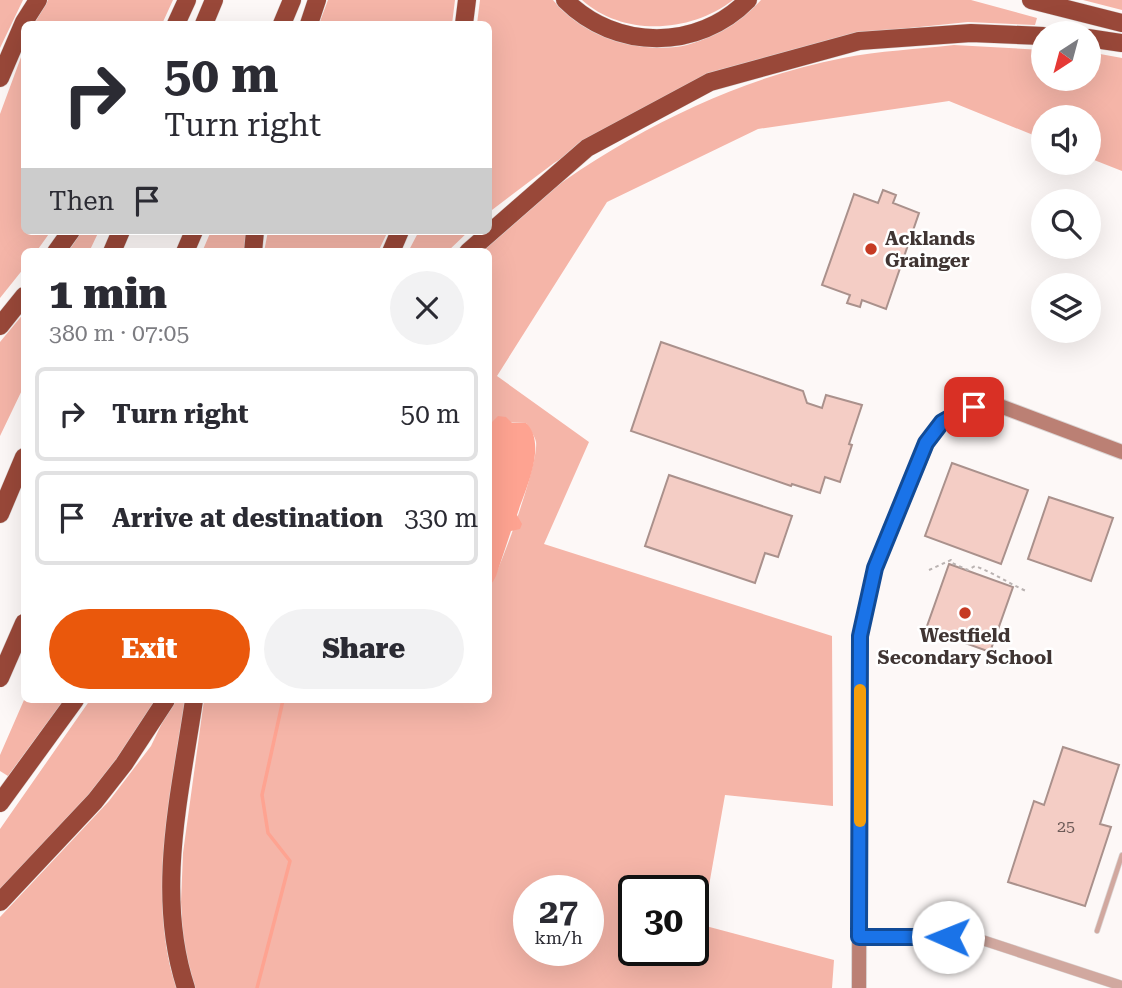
<!DOCTYPE html>
<meta charset="utf-8">
<style>
body{margin:0;font-family:"Roboto Serif",serif;background:#f2f2f3;color:#2b2b33;height:100vh;display:flex;flex-direction:column;font-size:26px;white-space:nowrap}
*{box-sizing:border-box;margin:0}
p{font-size:23px;color:#7c7c81}
.icon{flex:none;width:38px;height:38px;fill:none;stroke:currentColor;stroke-width:2;stroke-linecap:round;stroke-linejoin:round}
.map{position:relative;flex:1;overflow:hidden}
.panel{position:absolute;left:21px;top:248px;width:471px;height:455px;display:flex;flex-direction:column;background:#fff;border-radius:10px;box-shadow:0 7px 28px #0002}
.panel>*{flex:none}
.guide{position:absolute;left:21px;top:21px;width:471px;height:214px;border-radius:10px;box-shadow:0 7px 28px #0002;background:#fff;color:#2b2b33;overflow:hidden}
.needle{width:46px;rotate:216deg}
.controls{position:absolute;left:1031px;top:21px;display:grid;gap:14px}
.controls a{display:grid;place-items:center;width:70px;height:70px;border-radius:50%;background:#fff;box-shadow:0 7px 28px #0002;font-size:35px}
.speed{position:absolute;left:513px;top:875px;display:flex;gap:14px;font-size:35px;font-weight:700;text-align:center}
.speed>*{display:grid;place-content:center;width:91px;height:91px;border-radius:50%;background:#fff;box-shadow:0 7px 28px #0002;line-height:1}
.speed small{font-size:18px;font-weight:400}
.speed .limit{border:4px solid #111;border-radius:10px;background:#fff;color:#111}
.pin{position:absolute;display:grid;place-items:center;width:60px;height:60px;color:#fff;margin:-30px;border-radius:14px;box-shadow:0 4px 10px #0006}
.me{position:absolute;width:77px;margin:-38px;rotate:271deg;stroke-linejoin:round;filter:drop-shadow(0 0 5px #0008)}
.turn{display:flex;align-items:center;gap:24px;height:147px;padding:0 28px;font-size:32px}
.turn .icon{width:91px;height:91px;stroke-width:2.5}
.turn b{display:block;font-size:49px;line-height:60px}
.then{display:flex;align-items:center;height:66px;padding:0 28px;background:#0003;gap:14px;font-size:26px}
.round{display:grid;place-items:center;flex:none;width:74px;height:74px;border-radius:37px;background:#f2f2f3}
.summary{display:flex;align-items:center;justify-content:space-between;height:119px;padding:0 28px}
h1{font-size:42px;font-weight:800;line-height:52px}
.button{display:flex;gap:14px;margin-top:auto;padding:14px 28px}
.button a{flex:1;height:80px;border-radius:42px;background:#ea580c;color:#fff;font-size:28px;font-weight:800;line-height:80px;text-align:center}
.button a+a{background:#f2f2f3;color:#2b2b33}
ul{padding:0;list-style:none}
li{display:flex;align-items:center;gap:21px;height:94px;margin:0 14px 10px;padding:0 14px;border:4px solid #e1e1e2;border-radius:10px}
li div{flex:1}
li b{display:block;font-size:26px}
li em{font-style:normal}
.map>svg:first-child{display:block}
</style>
<div class="map">
<svg width="1122" height="988" viewBox="0 0 1122 988">
<rect width="100%" height="100%" fill="#fdf8f7"/>
<path fill="#f5b5a8" fill-rule="evenodd" d="M0,0H23L0,48Z
M48,0H173L162,24H34Z
M328,0H455L452,24H319Z
M480,0H553C581,34 632,52 676,47C704,44 742,21 761,0H971L1037,18L1035,25L968,22L851,34L721,74L645,107L554,163L488,213V24H477Z
M582,0H733C691,33 623,37 582,0Z
M1083,0H1122V10Z
M954,45L1043,50V79H1088L1089,52L1122,58V171L1089,158L1088,117H1043V139L949,101L758,129L607,202L497,376L589,442L544,544L832,636L833,806L725,795L702,925L834,960L832,988H194L183,945L181,902L183,853L204,700H488V591C500,570 539,463 536,442C535,436 529,428 526,423L491,422L488,426V252H477C571,161 715,82 843,58C879,51 918,49 954,45ZM528,891H588V950H528ZM634,891H693V950H634Z
M24,49V231H51L36,252H24V268L0,298V114Z
M82,231H99L89,252H68Z
M211,231H247L244,252H202Z
M268,231H388L378,252H264Z
M419,231H469L447,252H408Z
M24,313V386L0,436V342Z
M24,700H64L8,776L0,771V755Z
M90,700H157L98,789L0,895V829Z
M173,700H187C176,783 146,911 177,988H0V917L109,801L151,746Z"/>
<path fill="#fea391" d="M498,416L506,417L512,423H526C548,444 525,490 517,515L522,524L520,529L511,531L496,576L488,591V426Z"/>
<g fill="none" stroke-linecap="round" stroke-linejoin="round">
<path stroke="#fea391" stroke-width="3.5" d="M257,988L290,861L268,833L262,795L283,700"/>
</g>
<path fill="#f4cdc5" stroke="#aa918c" stroke-width="2" d="M883,190L896,195L893,203L919,213L886,309L862,300L860,307L847,303L850,295L822,285L854,194L878,203Z
M661,342L803,391L807,403L822,408L826,395L862,405L849,444L852,445L840,482L825,477L820,493L792,484L791,486L631,431Z
M952,463L1028,490L1001,564L925,536Z
M669,475L792,516L778,557L765,553L755,583L645,546Z
M1049,497L1113,518L1091,581L1028,559Z
M949,564L1013,587L990,652L926,629Z
M1063,747L1119,765L1100,824L1111,827L1085,906L1008,882L1034,801L1044,805Z"/>
<g fill="none" stroke-linecap="round" stroke-linejoin="round">
<g stroke="#dbd5d4" stroke-width="6">
<path id="lane" d="M1097,931L1122,855"/>
</g>
<g stroke="#dbd5d4" stroke-width="11">
<path id="street" d="M859,937H973L1122,986"/>
</g>
<g stroke="#dbd5d4" stroke-width="16">
<path id="secondary" d="M859,988L860,636L875,568L927,443L942,422L966,408L1000,406L1122,452"/>
</g>
<g stroke="#dbd5d4" stroke-width="19">
<path id="highway" d="M565,0C616,51 698,51 748,0
M1031,0L1122,23
M176,24L187,0
M204,24L214,0
M282,24L292,0
M309,24L317,0
M464,24L467,0
M1088,38L1122,43
M0,78L24,22L38,0
M56,252L71,231
M112,252L121,231
M185,252L194,231
M253,252L255,231
M391,252L400,231
M468,252L587,148L710,82L859,41L971,33L1043,36
M0,326L24,296
M0,514L24,457
M0,678L24,623
M0,803L75,700
M0,902L95,801L124,764L166,700
M186,988C155,894 180,795 194,700"/>
</g>
<path stroke="#bab3b2" stroke-width="2" stroke-dasharray="3.5 3.5" stroke-linecap="butt" d="M929,570L951,560L952,563L968,570L975,566C994,573 1008,583 1026,591"/>
<use href="#lane" stroke="#d1a89f" stroke-width="4.5"/>
<use href="#street" stroke="#d1a89f" stroke-width="10"/>
<use href="#secondary" stroke="#bb8074" stroke-width="14"/>
<use href="#highway" stroke="#994839" stroke-width="18"/>
</g>
<g fill="none" stroke-linecap="round" stroke-linejoin="round">
<g stroke="#114b97" stroke-width="18">
<path id="route" d="M948,937H859L860,636L875,568L926,443L942,422L967,408L974,407"/>
</g>
<use href="#route" stroke="#1a73e8" stroke-width="12"/>
<path stroke="#f59e0b" stroke-width="12" d="M860,821V690"/>
</g>
<g fill="#c63a23" stroke="#fff" stroke-width="2.5">
<circle cx="871" cy="249" r="7"/>
<circle cx="965" cy="613" r="7"/>
</g>
<g text-anchor="middle" stroke-width="5" stroke-linejoin="round" paint-order="stroke">
<g font-size="16" fill="#6d5b58">
<text x="1066" y="832">25</text>
</g>
<g font-size="19" font-weight="bold" fill="#403533" stroke="#fff" text-anchor="start">
<text x="885" y="245">Acklands<tspan x="885" dy="22">Grainger</tspan></text>
<text x="965" y="642" text-anchor="middle">Westfield<tspan x="965" dy="22">Secondary School</tspan></text>
</g>
</g>
</svg>
<div class="controls">
<a><svg class="needle" viewBox="-14 -14 28 28"><path d="M0-13l5 13h-10z" fill="#e53935"/><path d="M0 13l5-13h-10z" fill="#7c7c81"/></svg></a>
<a><svg class="icon" aria-label="sound" viewBox="0 0 24 24"><path d="M4 9h4l5-4v14l-5-4H4zM17 9q2 3 0 6"/></svg></a>
<a><svg class="icon" aria-label="search" viewBox="0 0 24 24"><circle cx="10" cy="10" r="6"/><path d="M15 15l6 6"/></svg></a>
<a><svg class="icon" aria-label="layers" viewBox="0 0 24 24"><path d="M12 4l9 5-9 5-9-5zM3 14l9 5 9-5"/></svg></a>
</div>
<div class="speed"><div>27<small>km/h</small></div><div class="limit">30</div></div>
<div class="pin" style="left:974px;top:407px;background:#d93025"><svg class="icon" aria-label="arrive" viewBox="0 0 24 24"><path d="M6 21V4h12l-3 4 3 4H6"/></svg></div>
<svg class="me" style="left:948px;top:937px" viewBox="-20 -20 40 40"><circle r="19" fill="#fff"/><path d="M0-13L10 11 0 6-10 11z" fill="#1a73e8"/></svg>
<div class="guide">
<div class="turn"><svg class="icon" aria-label="right" viewBox="0 0 24 24"><path d="M7 20v-9h11M14 6l5 5-5 5"/></svg><div><b>50 m</b>Turn right</div></div>
<div class="then">Then<svg class="icon" aria-label="arrive" viewBox="0 0 24 24"><path d="M6 21V4h12l-3 4 3 4H6"/></svg></div>
</div>
<section class="panel">
<div class="summary"><div><h1>1 min</h1><p>380 m · 07:05</p></div><a class="round"><svg class="icon" aria-label="close" viewBox="0 0 24 24"><path d="M6 6l12 12M18 6L6 18"/></svg></a></div>
<ul>
<li><svg class="icon" aria-label="right" viewBox="0 0 24 24"><path d="M7 20v-9h11M14 6l5 5-5 5"/></svg><div><b>Turn right</b></div><em>50 m</em></li>
<li><svg class="icon" aria-label="arrive" viewBox="0 0 24 24"><path d="M6 21V4h12l-3 4 3 4H6"/></svg><div><b>Arrive at destination</b></div><em>330 m</em></li>
</ul>
<div class="button"><a>Exit</a><a>Share</a></div>
</section>
</div>
